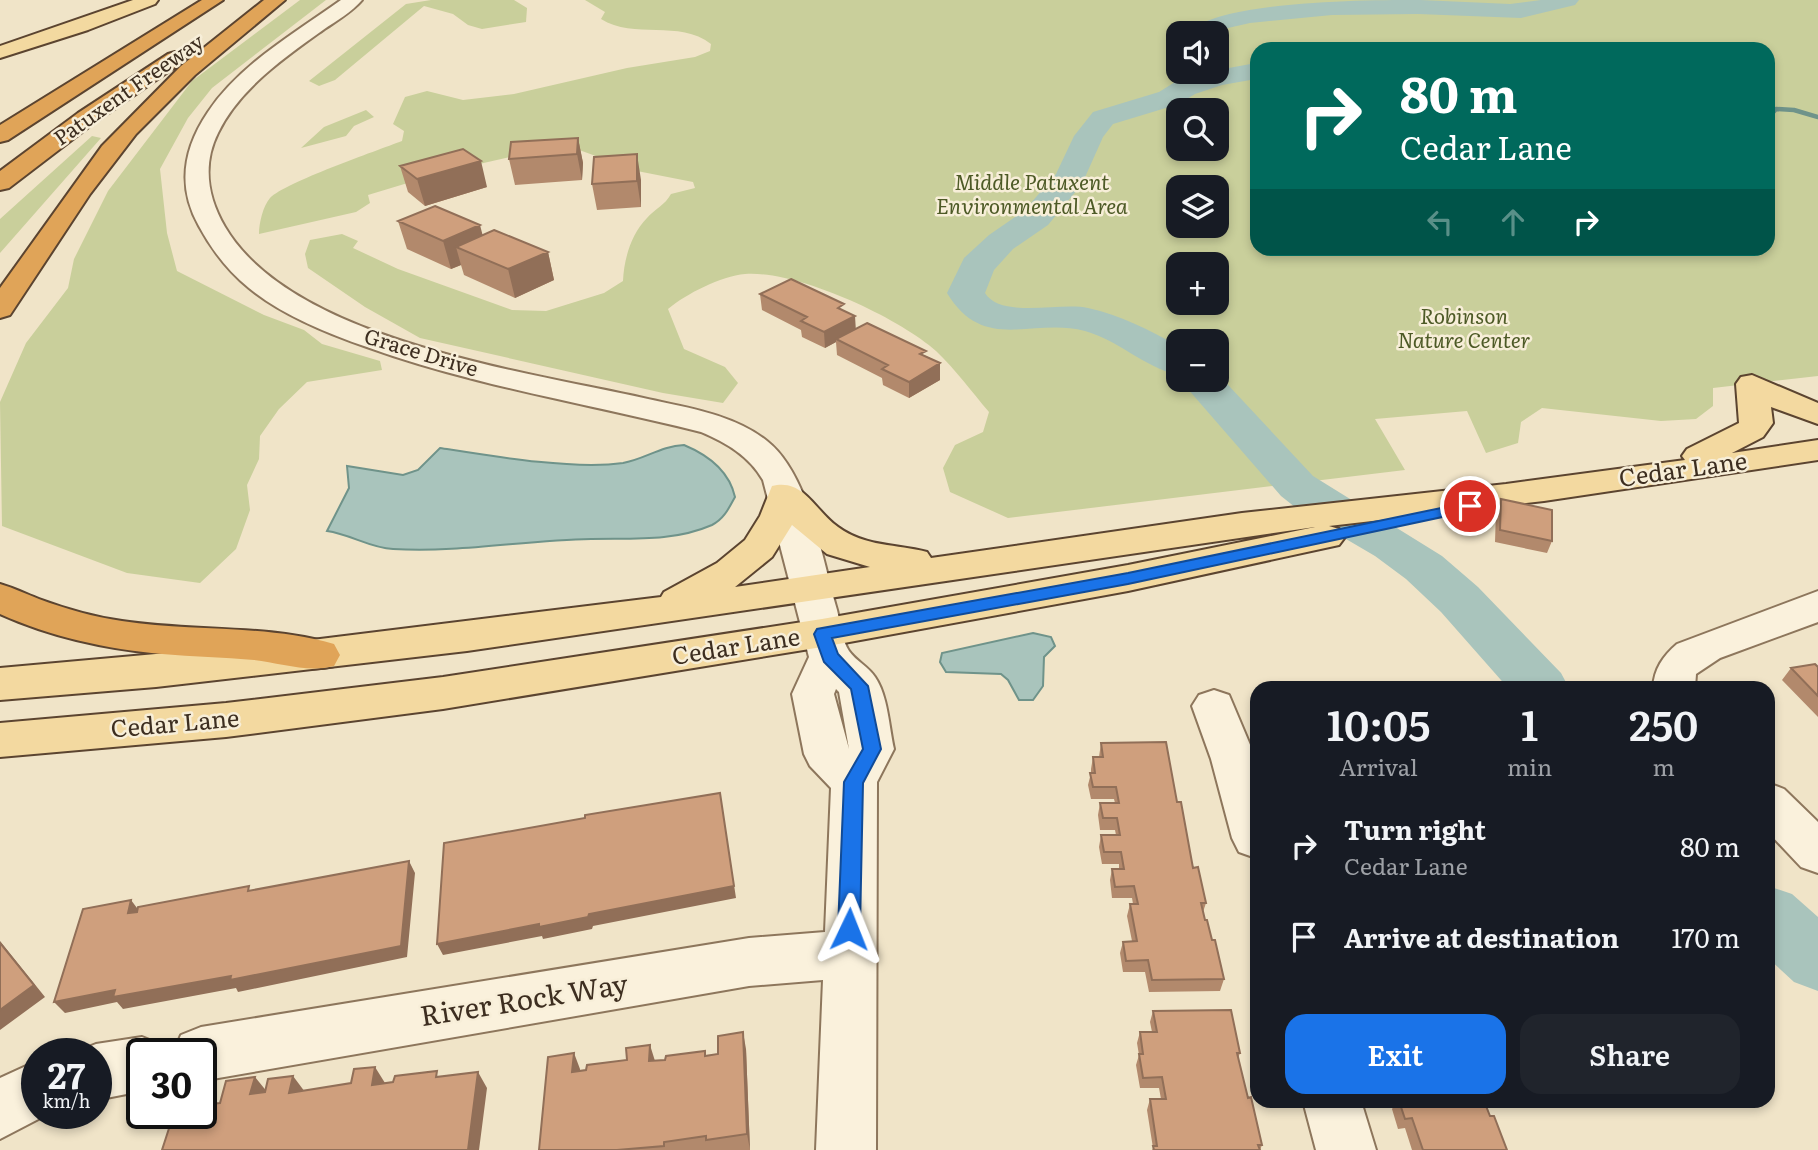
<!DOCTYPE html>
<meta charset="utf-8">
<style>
body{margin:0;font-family:Literata,serif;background:#20242c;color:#f1f3f6;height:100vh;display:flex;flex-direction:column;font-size:26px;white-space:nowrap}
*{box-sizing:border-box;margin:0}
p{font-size:23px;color:#9ea1a6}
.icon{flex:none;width:38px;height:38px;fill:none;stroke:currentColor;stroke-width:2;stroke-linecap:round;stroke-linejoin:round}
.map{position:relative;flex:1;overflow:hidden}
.side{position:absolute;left:1250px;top:681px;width:525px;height:427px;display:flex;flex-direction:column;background:#171b24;border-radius:21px;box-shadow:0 4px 10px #0003}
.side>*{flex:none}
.hud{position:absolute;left:1250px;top:42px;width:525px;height:214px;border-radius:21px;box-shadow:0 4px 10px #0003;background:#00695c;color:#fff;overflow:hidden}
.fabs{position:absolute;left:1166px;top:21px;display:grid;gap:14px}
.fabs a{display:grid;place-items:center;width:63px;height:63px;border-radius:14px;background:#171b24;box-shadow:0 4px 10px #0003;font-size:35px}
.speed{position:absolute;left:21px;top:1038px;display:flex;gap:14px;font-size:35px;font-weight:700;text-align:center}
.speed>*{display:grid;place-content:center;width:91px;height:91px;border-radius:50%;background:#171b24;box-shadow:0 4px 10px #0003;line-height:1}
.speed small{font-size:18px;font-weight:400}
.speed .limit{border:4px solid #111;border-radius:10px;background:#fff;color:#111}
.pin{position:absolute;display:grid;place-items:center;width:60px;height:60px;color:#fff;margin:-30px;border:4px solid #fff;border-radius:50%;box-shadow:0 2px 7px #0007}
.me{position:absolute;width:77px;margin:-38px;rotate:2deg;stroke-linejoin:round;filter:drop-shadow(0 0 5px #0008)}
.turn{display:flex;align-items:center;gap:24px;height:147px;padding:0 35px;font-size:32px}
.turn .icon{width:91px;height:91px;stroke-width:2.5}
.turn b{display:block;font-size:49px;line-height:60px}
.lanes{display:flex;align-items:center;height:66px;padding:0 35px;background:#0003;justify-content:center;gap:35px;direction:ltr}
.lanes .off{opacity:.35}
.eta{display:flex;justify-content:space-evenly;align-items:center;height:119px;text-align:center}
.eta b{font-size:42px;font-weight:600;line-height:49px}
.cta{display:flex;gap:14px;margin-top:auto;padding:14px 35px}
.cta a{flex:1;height:80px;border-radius:21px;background:#1a73e8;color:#fff;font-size:28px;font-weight:600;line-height:80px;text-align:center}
.cta a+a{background:#20242c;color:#f1f3f6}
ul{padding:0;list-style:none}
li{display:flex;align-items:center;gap:21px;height:91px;padding:0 35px}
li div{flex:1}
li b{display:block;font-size:26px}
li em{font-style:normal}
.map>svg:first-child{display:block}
</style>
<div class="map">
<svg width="1818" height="1150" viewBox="0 0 1818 1150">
<rect width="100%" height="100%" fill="#f0e4c8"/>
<path fill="#c9cf9b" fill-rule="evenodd" d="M300,0H326L212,88L188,118L160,169L167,233L177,271L264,315L304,330L322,344L380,361L382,370L307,382L279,409L260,436L259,459L247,485L250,510L236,549L200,583L127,573L2,526L0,402L26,343L68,288L74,259L108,191L192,81Z
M431,0H514L527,8L526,22L482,29L468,25L453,14L424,6L335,80L319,86L309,81L406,4Z
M585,0H1818V376L1713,388V406L1696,419L1661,421L1542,408L1521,422L1518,443L1486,453L1467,411L1375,419L1405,470L1008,518L950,492L943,468L955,445L983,432L989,412C972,392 955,369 936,351C898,317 796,270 745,274C721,276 686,294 668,309L684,349L725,367L738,383L723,403L663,393L420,338L365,307L308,268L305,254L310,240L342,234L358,241L353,248L398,269L512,310L546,311L604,293L623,281C624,259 631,234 647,218C655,209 665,205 671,194L695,188L693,182L637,171L571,147L558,146L444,172L368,195L370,203L356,212L259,234C259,223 263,206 270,198C286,182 376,151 402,141L404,131L393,124L405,97L427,91L463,100L514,94L627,68L695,57L710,51L711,44C679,19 634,40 601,19L605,12ZM1178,33H1216V72H1178ZM1256,49H1768V248H1256ZM1178,110H1216V149H1178ZM1178,187H1216V226H1178ZM1178,264H1216V303H1178ZM1178,341H1216V380H1178Z
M366,110L374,117L354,126L346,136L301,148L324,127Z
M92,136L101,138L0,253V219Z"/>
<path fill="#a9c4bc" stroke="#6f938a" stroke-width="2" d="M684,445C708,455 729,470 735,497C729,508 724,519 712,525C673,542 632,538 591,539C525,540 460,553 393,549C370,548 350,534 327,531L349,488L347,466L403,475L418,470L440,448C491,456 573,470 623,463C645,459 661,446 684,445Z
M1033,633L1051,637L1055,646L1044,657L1043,686L1033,700H1019L1008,680L1001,674L946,672L940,662L942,653Z"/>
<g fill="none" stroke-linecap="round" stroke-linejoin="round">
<path stroke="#6f938a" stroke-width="4.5" d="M1768,118L1776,109L1794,110L1818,117"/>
<path fill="#a9c4bc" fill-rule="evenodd" d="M1420,0L1510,4L1541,0H1579L1575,5L1521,18L1418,14L1332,15L1250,23L1228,28L1216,35L1189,33C1215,0 1375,0 1420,0Z
M1256,63V79L1222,85L1195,94L1179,104L1113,124L1103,137L1082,184L1048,225L1013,249L994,270L985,293C1001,319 1060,302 1088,308C1121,315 1149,330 1178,346V375C1144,367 1118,340 1085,331C1032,317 984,354 947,293L964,258L989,235L1024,211L1056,174L1074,136L1093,112L1159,92L1175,82L1207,72Z
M1216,372L1313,476L1442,556L1478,587L1561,673L1569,688H1508L1441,612L1406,579L1375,556L1305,515L1281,496L1180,380H1216Z
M1768,886L1792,894L1818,917V991L1794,982L1768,958Z"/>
<g stroke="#8d765c" stroke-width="4">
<path id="minor" d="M341,0H362C352,12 336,21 323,30C284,58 239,89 218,133C202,165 208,198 225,227C291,339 521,371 639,397C682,407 732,413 767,441C809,474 822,559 837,610C840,622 842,641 849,651C856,661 869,667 875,677C888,696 889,727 894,749L877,782L876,1150H816L823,980L749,986L201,1081V1054H173L181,1035L201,1027L749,938L825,932L831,788L810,766L804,754L792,694L809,657L763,480C749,456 727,443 701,432C590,404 475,386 367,347C326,333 282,315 249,288C227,270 212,250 199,226C177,187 183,149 208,112C240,64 295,33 341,0ZM836,689L839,692L849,749L834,694Z
M1818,591V622L1720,658L1696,674L1695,688H1653C1654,669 1663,656 1677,644Z
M1214,690L1229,695L1256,759V858L1239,852L1232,838L1211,759L1192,706L1199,695Z
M1768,783L1784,789L1818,822V873L1801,867L1768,832Z
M142,1037L162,1045L166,1054H142V1091L96,1100V1054L76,1052L96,1044Z
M37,1061V1113H50L0,1139V1078Z
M1303,1101H1361L1376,1150H1316Z"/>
</g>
<g stroke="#5b4430" stroke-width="4">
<path id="major" d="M133,0H158L155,4L88,30L0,58V46Z
M1752,375L1818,403V424L1771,407L1773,423L1763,437L1732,453L1818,440V460L1544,501L1329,526L1339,529L1345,537L1339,545L1128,591L822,647L443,709L226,737L0,757V723L226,703L443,677L822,619L1128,565L1315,527L467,651L156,687L0,700V668L312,640L661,597L664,592L717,563L745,540L760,516L772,486C804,478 814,510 838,527C865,547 897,544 927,552L931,558L1242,513L1506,484L1685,460L1682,456L1687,449L1739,423L1736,384L1741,377ZM792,525L827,554L870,567L735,587L772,557Z"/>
</g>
<g stroke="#5b4430" stroke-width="4">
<path id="highway" d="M202,0H223L8,140L0,142V125Z
M264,0H285L195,75L136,134L90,194L10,315L0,318V288L102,146L181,66Z
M175,52L182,54L185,58L182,62L94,123L9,188L0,190V171L78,113L168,54Z
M0,584C14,588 26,594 39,599C66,609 94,617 122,621C192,632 265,624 334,644L340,655L334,666C308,673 280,663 254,660C223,657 193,657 162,654C107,649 51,637 0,614Z"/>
</g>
<use href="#minor" fill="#faf1dc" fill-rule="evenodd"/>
<use href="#major" fill="#f3d9a0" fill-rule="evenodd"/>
<use href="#highway" fill="#e0a458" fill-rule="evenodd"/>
</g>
<path fill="#b2896c" d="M578,138L583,163L582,180L515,185L509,159Z
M400,166L487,187L425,206L408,192Z
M641,180V207L597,210L592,184Z
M398,221L483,235L548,252L554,280L515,298L464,275L461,265L451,269L407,249Z
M760,294L844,311L855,316V329L926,356L940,363V380L909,398L883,385L882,378L837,355L836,342L825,348L802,337L801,330L762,310Z
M1501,499L1552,541L1547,553L1495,542L1496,511Z
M1818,667V717L1782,680L1791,668Z
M1101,743L1177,802L1193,868L1206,903L1203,912L1205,920L1224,979L1220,991L1149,992L1145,972H1123L1120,953L1123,942L1132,941L1127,916L1130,904H1133L1132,898H1112L1110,880L1112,869H1119V864H1102L1099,847L1101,835H1116L1115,830H1100L1098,815L1100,803H1115L1114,799H1091L1088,785L1091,773V769L1093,757H1099Z
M1153,1011L1240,1053L1238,1058L1248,1098L1262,1145L1260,1150H1152L1153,1148L1147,1110L1150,1099H1161L1159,1088H1140L1136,1065L1139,1055L1137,1043L1140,1032H1152L1150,1022Z
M746,1049L750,1150H539L580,1069V1071L655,1061L706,1056Z
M1394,1101H1497L1494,1105H1485L1490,1116L1507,1150H1412L1405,1128L1398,1129L1392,1109L1395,1104Z"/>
<path fill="#916f58" d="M578,138L583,163L582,180L577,154Z
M637,154L641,180V207L637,181Z
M481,161L487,187L425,206L417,179Z
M480,225L487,252L456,247L461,265L451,269L443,241Z
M548,252L554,280L515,298L508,269Z
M855,316L856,332L836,339V342L825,348L824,332Z
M940,363V380L909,398V382Z
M720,793L736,898L593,926L592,929L543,939L542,936L443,955L437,944L589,914Z
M409,861L415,873L407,957L238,992L236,988L123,1009L117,1002L65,1013L54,1002Z
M131,900L140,912L128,913Z
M0,941L45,997L0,1030Z
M743,1032L746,1049L750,1150L747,1134Z
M650,1045L655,1061H649Z
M574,1053L580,1069L579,1088L572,1072Z
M375,1067L385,1083L372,1085Z
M478,1072L487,1088L479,1150H468Z
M293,1076L305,1092L289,1093Z
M255,1077L268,1093L250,1094Z"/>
<path fill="#cf9f7d" stroke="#916f58" stroke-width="2" d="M578,138L577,154L509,159L511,142Z
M463,149L481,161L417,179L400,166Z
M637,154V181L592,184L594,157Z
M435,206L480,225L443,241L398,221Z
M494,230L548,252L508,269L456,247Z
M791,279L844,304L838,308L855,316L824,332L801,321L807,317L760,294Z
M867,323L926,351L920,354L940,363L909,382L882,369L888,365L836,339Z
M1501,499L1552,510V541L1500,530Z
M1815,664L1818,667V696L1791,668Z
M1166,742L1177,802H1181L1193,868L1198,867L1206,903H1201L1205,920H1207L1212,940H1215L1224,979L1152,980L1148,960L1126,961L1123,942L1137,941L1130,904H1138L1134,886L1115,887L1112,869H1124L1121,852H1104L1101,835H1120L1117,818H1103L1100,803H1119L1116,787H1093L1090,773H1095L1093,757H1103L1101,743Z
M720,793L734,886L589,914L588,917L539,927V924L437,944L444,843L585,818V815Z
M409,861L401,946L230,980L231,976L113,997L115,990L54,1002L83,909L131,900L128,913L137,912L138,907L249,886L248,891Z
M0,943L34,985L0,1010Z
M1231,1010L1240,1053H1237L1248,1098L1251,1097L1262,1145H1258L1260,1150H1154L1153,1146H1157L1150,1099H1166L1162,1077L1143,1078L1139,1054H1143L1140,1032H1157L1153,1011Z
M743,1032L747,1134L706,1140V1136L664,1142V1146L617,1150H539L548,1057L574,1053L572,1072L586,1070L587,1065L627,1060L626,1048L650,1045L649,1061L665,1060L666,1056L705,1051V1056L718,1054V1036Z
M375,1067L372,1085L393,1082L395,1076L437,1071L436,1077L478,1072L468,1150H162L174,1113H201V1105L220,1103L226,1081L255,1077L250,1094L265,1092L268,1079L293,1076L289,1093L351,1083L354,1069Z
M1399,1101H1484L1490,1116H1494L1507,1150H1423L1412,1118L1405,1119Z"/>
<path fill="#1a73e8" stroke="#114b97" stroke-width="2" d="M1470,502L1477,506L1475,510L1128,584L832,638L838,654L868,686L881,749L863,783L860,929L856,936L849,939L841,936L838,929L844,782L863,749L851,689L824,662L814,634L817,629L1128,573Z"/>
<g text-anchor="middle" stroke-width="5" stroke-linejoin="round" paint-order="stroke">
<g font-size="21" fill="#3d2e20" stroke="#f7eed8">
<text transform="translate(129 90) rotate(-35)" y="7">Patuxent Freeway</text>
<text transform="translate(421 353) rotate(17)" y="7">Grace Drive</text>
</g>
<g font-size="21" font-style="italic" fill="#4d5a26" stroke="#f7eed8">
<text x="1032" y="190">Middle Patuxent<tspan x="1032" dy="24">Environmental Area</tspan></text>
<text x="1464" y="324">Robinson<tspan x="1464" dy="24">Nature Center</tspan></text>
</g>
<g font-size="24" fill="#3d2e20" stroke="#f7eed8">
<text transform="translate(1683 470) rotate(-8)" y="8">Cedar Lane</text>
<text transform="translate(736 647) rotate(-9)" y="8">Cedar Lane</text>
<text transform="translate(175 724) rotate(-5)" y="8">Cedar Lane</text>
</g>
<g font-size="28" fill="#3d2e20" stroke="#f7eed8">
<text transform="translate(524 1000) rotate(-9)" y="10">River Rock Way</text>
</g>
</g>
</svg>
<div class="fabs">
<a><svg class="icon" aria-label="sound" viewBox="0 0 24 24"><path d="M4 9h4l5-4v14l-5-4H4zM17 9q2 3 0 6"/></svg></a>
<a><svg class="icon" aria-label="search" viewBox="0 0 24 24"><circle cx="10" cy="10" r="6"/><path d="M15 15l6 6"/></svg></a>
<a><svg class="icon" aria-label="layers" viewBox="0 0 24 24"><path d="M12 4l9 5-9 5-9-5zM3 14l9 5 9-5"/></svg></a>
<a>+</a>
<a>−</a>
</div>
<div class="speed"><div>27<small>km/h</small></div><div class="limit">30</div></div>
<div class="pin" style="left:1470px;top:506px;background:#d93025"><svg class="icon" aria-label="arrive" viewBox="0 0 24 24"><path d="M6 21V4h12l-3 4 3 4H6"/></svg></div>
<svg class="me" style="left:849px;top:929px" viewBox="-20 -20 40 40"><path d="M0-17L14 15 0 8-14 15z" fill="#1a73e8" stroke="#fff" stroke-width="4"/></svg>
<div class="hud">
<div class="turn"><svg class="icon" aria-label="right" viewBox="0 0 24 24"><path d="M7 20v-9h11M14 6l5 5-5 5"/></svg><div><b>80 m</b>Cedar Lane</div></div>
<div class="lanes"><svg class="icon off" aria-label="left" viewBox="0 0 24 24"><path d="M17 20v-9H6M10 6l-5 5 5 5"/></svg><svg class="icon off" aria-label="ahead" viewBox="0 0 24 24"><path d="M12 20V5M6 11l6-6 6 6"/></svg><svg class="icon" aria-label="right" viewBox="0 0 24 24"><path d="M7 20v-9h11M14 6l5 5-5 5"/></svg></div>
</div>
<section class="side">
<div class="eta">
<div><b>10:05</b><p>Arrival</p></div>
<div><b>1</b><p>min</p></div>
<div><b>250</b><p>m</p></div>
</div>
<ul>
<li><svg class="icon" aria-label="right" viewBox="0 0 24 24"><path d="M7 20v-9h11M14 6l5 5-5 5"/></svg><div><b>Turn right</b><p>Cedar Lane</p></div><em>80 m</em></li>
<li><svg class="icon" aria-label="arrive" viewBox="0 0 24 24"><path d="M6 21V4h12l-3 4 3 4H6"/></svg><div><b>Arrive at destination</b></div><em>170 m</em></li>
</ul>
<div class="cta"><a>Exit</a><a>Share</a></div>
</section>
</div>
